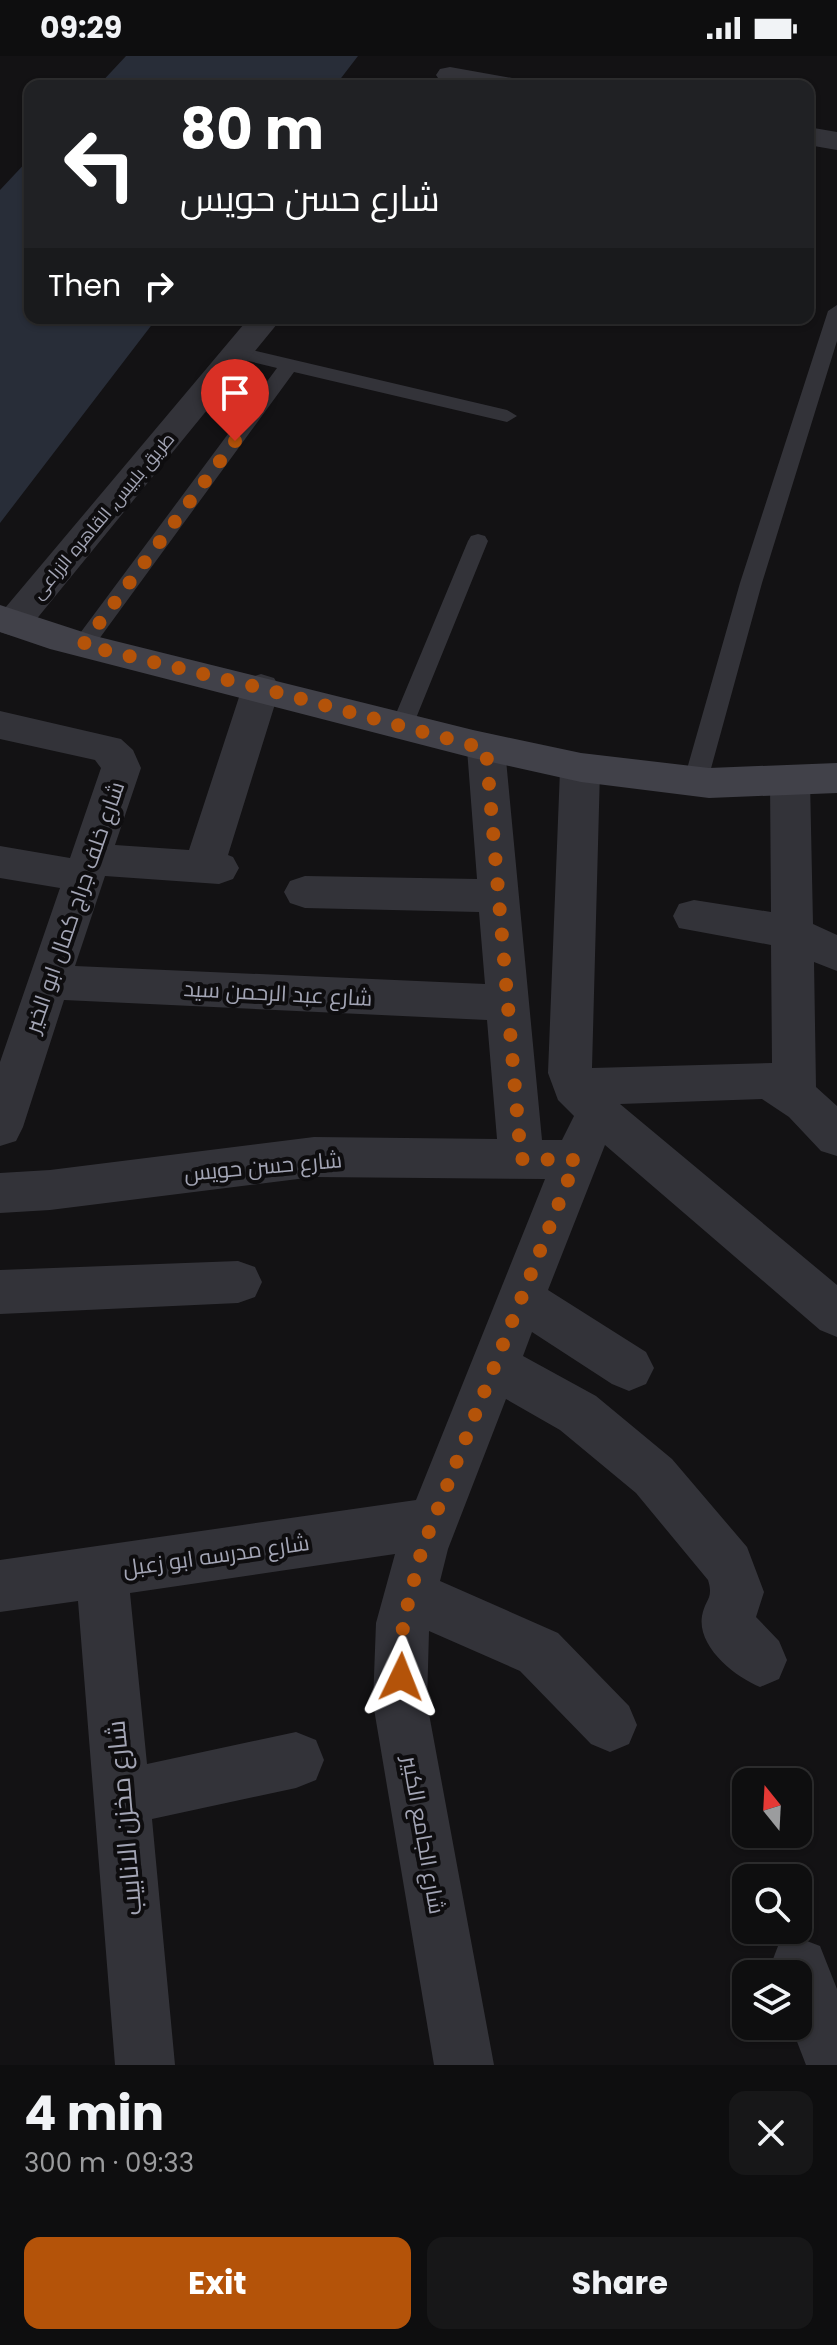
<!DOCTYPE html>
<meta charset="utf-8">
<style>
body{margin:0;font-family:Poppins,Cairo,sans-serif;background:#171718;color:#f1f3f6;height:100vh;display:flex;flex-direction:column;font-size:30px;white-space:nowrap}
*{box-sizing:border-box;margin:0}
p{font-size:26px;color:#9b9c9e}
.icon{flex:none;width:44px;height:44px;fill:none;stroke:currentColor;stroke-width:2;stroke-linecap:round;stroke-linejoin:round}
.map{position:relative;height:2009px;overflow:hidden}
.sheet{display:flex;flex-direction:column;background:#0e0e0f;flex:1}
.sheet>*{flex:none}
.hud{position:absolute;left:24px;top:24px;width:790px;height:244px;border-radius:16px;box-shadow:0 2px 6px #0004,0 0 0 2px #2e2e2f;background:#202124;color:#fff;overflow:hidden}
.needle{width:52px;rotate:342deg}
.tools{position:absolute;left:732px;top:1712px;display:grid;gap:16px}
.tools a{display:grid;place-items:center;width:80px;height:80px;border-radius:16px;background:#0e0e0f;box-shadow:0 2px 6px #0004,0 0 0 2px #2e2e2f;font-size:40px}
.pin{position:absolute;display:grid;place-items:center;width:68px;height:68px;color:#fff;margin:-82px -34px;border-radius:50% 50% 50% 0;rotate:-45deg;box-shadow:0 0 8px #0007}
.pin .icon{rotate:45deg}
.me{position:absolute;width:88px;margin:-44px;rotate:2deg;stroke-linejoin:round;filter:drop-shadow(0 0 6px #0008)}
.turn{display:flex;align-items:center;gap:28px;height:168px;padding:0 24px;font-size:36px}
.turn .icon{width:104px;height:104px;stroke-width:2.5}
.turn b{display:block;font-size:56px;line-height:68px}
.then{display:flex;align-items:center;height:76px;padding:0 24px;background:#0003;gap:16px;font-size:30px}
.round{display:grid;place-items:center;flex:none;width:84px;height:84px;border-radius:16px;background:#171718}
.head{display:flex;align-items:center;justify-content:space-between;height:136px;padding:0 24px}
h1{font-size:48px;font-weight:700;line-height:60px}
.button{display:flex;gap:16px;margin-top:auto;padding:16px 24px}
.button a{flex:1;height:92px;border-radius:16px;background:#b45309;color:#fff;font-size:32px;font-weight:700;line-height:92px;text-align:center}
.button a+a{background:#171718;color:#f1f3f6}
.status{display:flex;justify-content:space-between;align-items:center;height:56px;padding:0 40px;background:#0e0e0f;direction:ltr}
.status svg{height:22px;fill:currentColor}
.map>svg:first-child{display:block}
</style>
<div class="status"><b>09:29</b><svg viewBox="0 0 49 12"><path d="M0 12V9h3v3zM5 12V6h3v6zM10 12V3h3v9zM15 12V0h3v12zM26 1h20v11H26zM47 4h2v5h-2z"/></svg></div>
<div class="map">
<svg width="837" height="2009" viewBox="0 0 837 2009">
<rect width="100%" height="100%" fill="#131214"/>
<path fill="#282d38" d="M126,0H358L335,30H98Z
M30,102V262H157L0,467V134Z"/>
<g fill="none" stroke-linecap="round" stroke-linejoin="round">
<path fill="#333339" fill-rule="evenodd" d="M837,249V285L762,527L707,727L703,733L695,736L687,733L683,727L740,527L828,255Z
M239,291L507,354L517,360L507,366L294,316L91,594H75L72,589L75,584L277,312L232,301L229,297L232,293Z
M478,478L485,480L488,485L412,672L409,678L401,680L393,678L390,672L468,485L471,480Z"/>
<path fill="#333339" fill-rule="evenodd" d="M450,11L523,24L527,30H465L440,25L436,19L440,13Z
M808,71L837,76V94L808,89Z
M249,262H282L26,576L13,580L0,576V558Z
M261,618L274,622L280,632L228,799L233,801L239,812L233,823L219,828L105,820L75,910L485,928L479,856L305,852L290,847L284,836L290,825L305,820L477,823L467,693L472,683L486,679L500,683L505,693L542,1084H562L574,1060L558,1044L548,1017L560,714L566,704L580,700L594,704L600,714L592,1012L772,1007L771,889L679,872L673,860L679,848L694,844L771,856L770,724L776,714L790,709L804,714L810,724L813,868L837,879V915L814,906L816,1031L837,1050V1100L821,1095L789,1061L762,1043L620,1048L837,1229V1281L820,1274L605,1089L548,1234L646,1296L654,1312L646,1328L629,1335L612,1328L532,1276L523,1300L596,1340L672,1403L747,1491L764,1536L756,1561L779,1585L787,1604L779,1623L760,1631C735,1621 697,1591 702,1560C705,1543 714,1543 708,1524L636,1437L560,1374L506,1343L448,1493L440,1525L558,1577L629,1650L637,1669L629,1688L610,1696L591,1688L520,1615L429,1575L427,1647L494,2009H434L373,1647L376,1567L395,1498L130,1537L147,1708L296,1676L316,1684L324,1704L316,1724L296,1732L152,1763L175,2009H115L78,1545L0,1556V1504L416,1444L545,1123L314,1121L50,1154L0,1157V1117L50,1114L314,1081L497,1083L487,964L64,944L23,1071L16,1085L0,1090V1006L60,832L0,822V790L70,802L101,712L95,704L0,683V655L121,683L133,694L141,712L115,789L189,794L242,632L248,622Z
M238,1205L255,1211L262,1226L255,1241L238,1247L0,1258V1214Z
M799,1882L820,1890L837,1933V2009H806L791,1970H798V1918H772L770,1911L778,1890Z"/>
<path fill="#414149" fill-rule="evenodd" d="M0,549L95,580L473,674L581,697L709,712L837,707V737L709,742L581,726L473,702L50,593L0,576Z"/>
</g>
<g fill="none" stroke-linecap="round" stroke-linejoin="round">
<path stroke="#b45309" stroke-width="14" stroke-dasharray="0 25.2" d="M235,385L83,589L261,632L486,693L521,1103L576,1104L422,1493L403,1567L401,1621"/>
</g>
<g text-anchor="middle" stroke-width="8" stroke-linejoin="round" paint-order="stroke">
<g font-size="18" fill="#a3a5b5" stroke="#0e0d0f">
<text transform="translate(103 460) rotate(-50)" y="6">طريق بلبيس, القاهره الزراعى</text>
</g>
<g font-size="22" fill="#a3a5b5" stroke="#0e0d0f">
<text transform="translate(74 851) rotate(-71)" y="8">شارع خلف جراج كمال ابو الخير</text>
<text transform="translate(278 937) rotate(3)" y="8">شارع عبد الرحمن سيد</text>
<text transform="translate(263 1110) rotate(-5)" y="8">شارع حسن حويس</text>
<text transform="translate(216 1499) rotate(-8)" y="8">شارع مدرسه ابو زعبل</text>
<text transform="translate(424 1779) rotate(80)" y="8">شارع الجامع الكبير</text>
</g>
<g font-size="26" fill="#a3a5b5" stroke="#0e0d0f">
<text transform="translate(124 1762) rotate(-95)" y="9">شارع مخزن الانابيب</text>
</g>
</g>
</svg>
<div class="tools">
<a><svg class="needle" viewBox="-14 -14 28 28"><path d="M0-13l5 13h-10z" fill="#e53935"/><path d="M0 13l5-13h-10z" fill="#9b9c9e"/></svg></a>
<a><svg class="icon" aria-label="search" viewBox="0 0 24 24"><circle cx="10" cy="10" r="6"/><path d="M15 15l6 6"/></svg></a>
<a><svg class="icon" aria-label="layers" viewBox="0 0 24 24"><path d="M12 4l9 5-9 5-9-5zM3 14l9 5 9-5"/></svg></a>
</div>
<div class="pin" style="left:235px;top:385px;background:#d93025"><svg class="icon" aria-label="arrive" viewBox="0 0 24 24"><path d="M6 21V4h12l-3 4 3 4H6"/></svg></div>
<svg class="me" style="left:401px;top:1621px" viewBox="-20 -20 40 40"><path d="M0-17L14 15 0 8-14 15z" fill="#b45309" stroke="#fff" stroke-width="4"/></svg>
<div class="hud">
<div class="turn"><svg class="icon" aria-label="left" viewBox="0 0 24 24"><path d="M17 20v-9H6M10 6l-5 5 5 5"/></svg><div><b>80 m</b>شارع حسن حويس</div></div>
<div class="then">Then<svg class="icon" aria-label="right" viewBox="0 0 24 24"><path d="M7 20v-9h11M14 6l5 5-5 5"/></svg></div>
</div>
</div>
<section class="sheet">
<div class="head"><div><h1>4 min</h1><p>300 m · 09:33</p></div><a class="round"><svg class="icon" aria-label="close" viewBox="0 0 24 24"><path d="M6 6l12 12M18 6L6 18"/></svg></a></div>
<div class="button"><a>Exit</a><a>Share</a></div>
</section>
